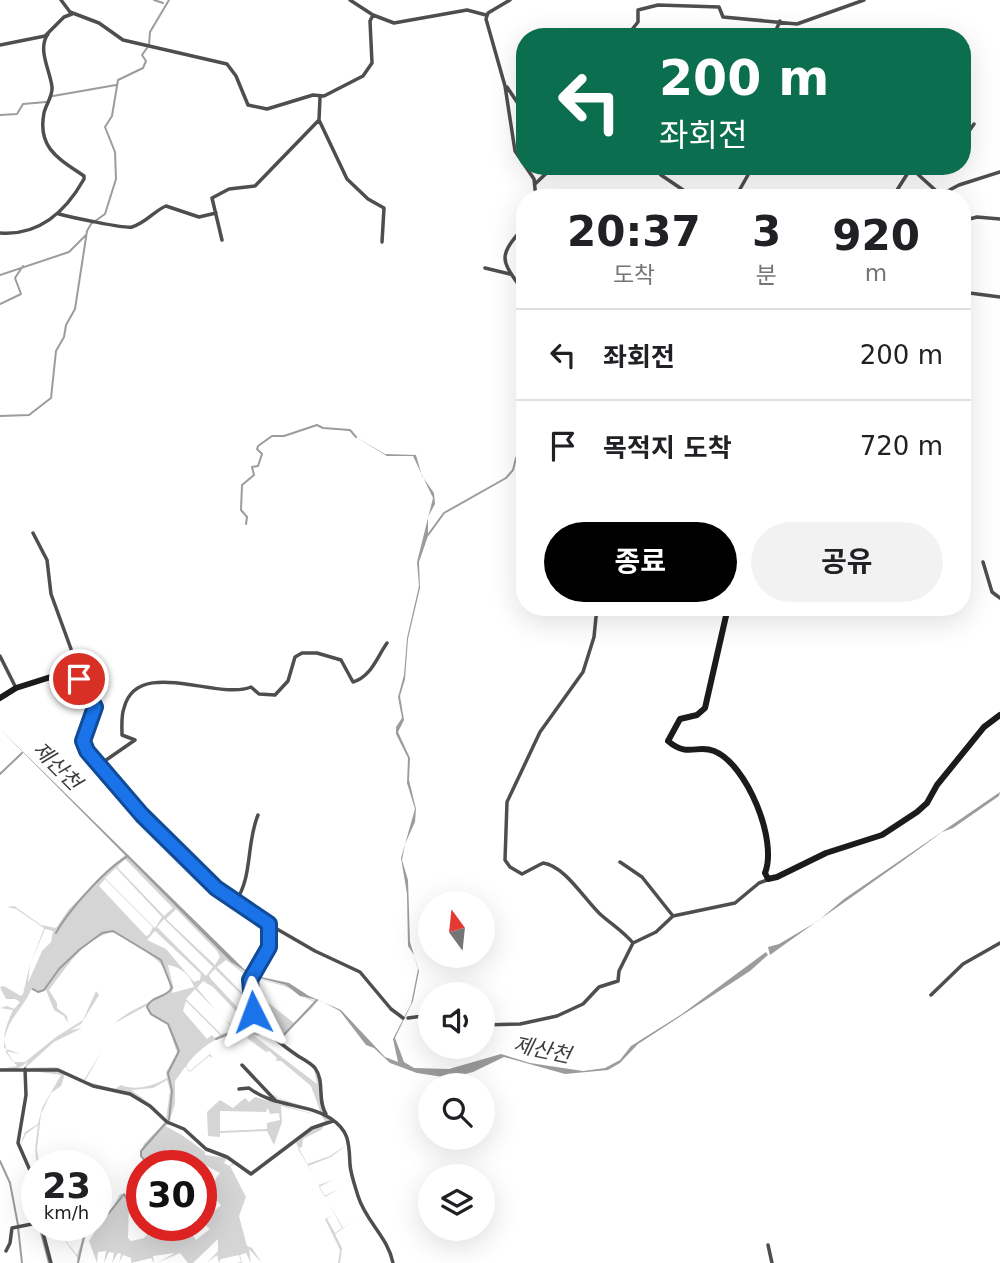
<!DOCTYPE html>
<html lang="ko">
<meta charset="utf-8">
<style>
body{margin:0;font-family:"DejaVu Sans","Noto Sans KR",sans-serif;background:#f2f2f2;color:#202124;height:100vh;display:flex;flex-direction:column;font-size:26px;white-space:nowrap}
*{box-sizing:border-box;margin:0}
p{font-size:23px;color:#757577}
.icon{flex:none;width:38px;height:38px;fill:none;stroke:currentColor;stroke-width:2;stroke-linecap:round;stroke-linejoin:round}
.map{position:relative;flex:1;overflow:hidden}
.side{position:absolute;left:516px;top:189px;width:455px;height:427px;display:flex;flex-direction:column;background:#fff;border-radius:28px;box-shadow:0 7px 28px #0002}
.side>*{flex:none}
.top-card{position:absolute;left:516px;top:28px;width:455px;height:147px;border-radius:28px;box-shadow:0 7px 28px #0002;background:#0b6e4f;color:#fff;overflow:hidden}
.needle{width:46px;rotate:345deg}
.fabs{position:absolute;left:418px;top:891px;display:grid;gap:14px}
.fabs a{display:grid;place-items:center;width:77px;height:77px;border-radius:50%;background:#fff;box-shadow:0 7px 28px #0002;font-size:35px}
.speed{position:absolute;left:21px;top:1150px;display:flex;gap:14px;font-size:35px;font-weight:700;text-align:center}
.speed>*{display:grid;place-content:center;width:91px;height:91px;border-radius:50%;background:#fff;box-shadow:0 7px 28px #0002;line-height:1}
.speed small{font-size:18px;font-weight:400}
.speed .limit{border:10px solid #d22;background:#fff;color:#111}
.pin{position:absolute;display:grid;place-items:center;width:60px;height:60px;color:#fff;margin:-30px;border:4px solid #fff;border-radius:50%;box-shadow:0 2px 7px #0007}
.me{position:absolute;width:77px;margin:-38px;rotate:357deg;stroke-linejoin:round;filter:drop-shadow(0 0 5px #0008)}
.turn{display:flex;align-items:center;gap:24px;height:147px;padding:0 28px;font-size:32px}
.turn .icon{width:91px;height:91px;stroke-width:2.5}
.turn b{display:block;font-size:49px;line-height:60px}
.eta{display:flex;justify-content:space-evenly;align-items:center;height:119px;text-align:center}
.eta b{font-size:42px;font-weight:700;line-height:49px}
.action{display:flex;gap:14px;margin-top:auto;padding:14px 28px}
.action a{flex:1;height:80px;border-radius:42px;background:#000;color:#fff;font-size:28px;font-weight:700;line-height:80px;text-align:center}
.action a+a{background:#f2f2f2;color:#202124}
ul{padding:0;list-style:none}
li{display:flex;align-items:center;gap:21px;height:91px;padding:0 28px;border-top:2px solid #e0e0e0}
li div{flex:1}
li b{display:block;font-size:26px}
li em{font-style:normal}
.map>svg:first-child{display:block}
</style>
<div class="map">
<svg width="1000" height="1263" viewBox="0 0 1000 1263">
<rect width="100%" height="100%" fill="#fff"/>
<path fill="#d5d5d5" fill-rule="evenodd" d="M125,855L231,962L251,977L286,985L300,996L316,1001L313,1007L280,1039L260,1025L289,1051L265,1031L258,1036L253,1035L317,1084L314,1069L290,1051C298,1056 309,1062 314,1069C324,1081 317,1100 325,1114L276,1098L272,1092L278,1098L320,1111L311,1086L281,1061H276L277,1058L269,1051L266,1052L247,1038L249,1035C227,1028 197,1048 186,1067L190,1071L210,1054L213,1058L209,1056L190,1072L185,1067L175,1081V1104L169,1122L186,1130L208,1149C194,1139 180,1120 165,1126C182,1134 190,1141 205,1152V1155L227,1158L224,1163L229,1166L234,1162L235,1164L230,1166L246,1197L239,1216L247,1246L252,1248L262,1263L249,1249L251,1263L246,1253L240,1255L242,1263H236L241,1262L239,1255L221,1259L219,1263L217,1255L207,1263L218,1251V1239L193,1263H188L180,1253L157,1263L175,1253L153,1256L154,1263L151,1258L131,1263V1258L123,1255L119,1263L121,1254L118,1253L112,1263L114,1253L109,1252L104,1263L106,1251L98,1252L97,1263L89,1241L97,1228L94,1225L86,1236L77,1263V1257L53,1225L77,1255L85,1232L110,1212L120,1194H127L138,1214L142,1215H136L129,1205L128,1238L131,1241L144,1238L156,1225H158L148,1237L164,1231L160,1225H168V1230L177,1225L169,1230L171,1234L182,1225H187L177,1235L190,1225L187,1229L189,1232L201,1225L191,1233L196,1240L210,1229L204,1224L201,1225V1220L203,1221L221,1205L215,1199L201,1213V1207L209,1200L201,1192L210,1200L214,1197L201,1187L207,1189L213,1182L205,1173L201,1177L203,1172L201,1169L214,1181L220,1173L194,1159L198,1165L191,1161L187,1165L190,1160L178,1151L168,1160L170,1164L168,1165L166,1160L173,1153L168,1149L158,1160L162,1165L145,1163L140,1155L144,1144L165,1122C153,1092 115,1094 90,1084C80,1080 75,1077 65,1074L61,1086L51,1093L41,1114L37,1149L39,1165C32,1156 37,1138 38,1125L26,1134L20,1146L25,1132L38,1124L42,1108L61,1075L32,1071L27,1073L32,1069L24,1068L28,1061C19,1070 12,1071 0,1069L17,1066C0,1046 2,1034 13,1010L0,1008L7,1006L14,1009L20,1002L15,999H6L0,987L4,986L21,996L23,994L30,964L28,983L42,951L51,942L53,931L45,929L31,963L44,928L16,909L7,907L14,906L41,925L56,928L69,909ZM125,859L173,908L164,916L117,867ZM116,868L162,917L155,928L105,878ZM105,879L153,927L149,935L146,936L99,886ZM176,909L217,951L220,957L215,965L166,919ZM164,919L213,967L206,976L157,927ZM155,931L201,974L200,980L194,982L166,949L147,940ZM111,932L119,934C138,950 175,961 169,991C153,1002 130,1009 115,1023L146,1006L150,1015L168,1025L177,1053L166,1072L167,1078C154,1086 135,1091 121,1085L115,1089L85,1081L102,1051L84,1080L56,1067L25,1068L54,1042L82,1028L71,1030L55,1039L81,1024L99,995L96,991L83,1020L56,1037L25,1062H13L5,1051L20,1054L4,1048C4,1021 22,1011 31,990L39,993L46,990L54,1010L64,1016L68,1023L67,1016L57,1008V1003L49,990C67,967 81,941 111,932ZM226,960L247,976L248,999L217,967ZM168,965C181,967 190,975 194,987L172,993L173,986ZM215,969L248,1001L239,1009L211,979L209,975ZM253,977C263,981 275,983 284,986C295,990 302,998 315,1002L314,1005L294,1023L252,990ZM203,981L213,987L252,1028C233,1038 210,1002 197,988ZM195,989L233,1028L232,1031L221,1034L186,999ZM186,1001L220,1035L215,1038L212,1035L207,1039L183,1011ZM167,1080L170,1090L166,1120L155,1107L131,1090L153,1088Z
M255,1097L328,1118L330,1120L329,1121L309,1128L325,1121L321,1116L281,1106L282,1122L274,1145L267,1131L220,1133V1137L208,1136L207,1112L220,1100L233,1108L245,1098L249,1102ZM268,1108L270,1114L279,1113L280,1120L267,1123V1129L220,1131V1111L266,1112Z
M324,1126L321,1130L303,1139L302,1147L298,1149L307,1164L330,1156L349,1143L331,1157L308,1166L319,1185L333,1180L319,1187L324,1196L339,1189L325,1197L343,1228L358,1218L335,1234L342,1248L340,1263H338L340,1250L325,1219L332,1216L327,1219L335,1233L342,1228L296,1143L311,1130Z"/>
<path fill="#9c9c9c" d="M354,436L385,454L416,455L422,476L434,493L435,504L428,517V536L419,562L420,588L408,639L405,679L400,696L404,720L398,732L410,758L409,780L416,809L415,822L405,844L402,860L408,880L410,942L419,971L413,1001L395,1038L404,1062L414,1068L449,1069L501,1054L530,1063L583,1071L605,1068L620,1060L631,1046L682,1014L766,952L768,955L750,971L638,1044L620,1063L608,1070L565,1074L504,1057L473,1072L450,1078L417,1073L390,1063L374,1048L366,1045L340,1011L321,1001L300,996L286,985L252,976L231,962L0,729L244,969L261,977L289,983L309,996L341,1010L385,1057L398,1062L393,1039L411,1004L418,969L414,955L408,946L407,894L401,858L415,809L407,783L408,758L396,734V727L402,718L398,697L404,675L407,638L419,586L417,562L433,498L413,456H387Z
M1000,792L999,796L953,828L942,832C886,874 826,914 770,955L768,947L779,944L818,921L844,899Z"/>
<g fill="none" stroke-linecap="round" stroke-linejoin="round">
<path stroke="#9c9c9c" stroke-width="2" d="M154,0L163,3
M149,45L150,32L169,0
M53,96L116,85
M0,115L17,114L23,104L46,102
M0,275L69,252L86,235
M0,304L21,294L15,278L23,266
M0,416L29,415L51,398L56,351L64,337L66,325L75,309L87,231L91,224L105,214L116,179L115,152L105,127L112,116L118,80L143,68L146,61L142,55L147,48
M246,524L247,517L241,510L242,485L254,475L252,467L258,466L262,454L257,449L258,446L272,436H284L317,425L323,428L350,430L356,437
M428,535L444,513L506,478L513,470L516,458L525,449
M0,774L22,753
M56,933C68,911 106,868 128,856
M33,989L38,992L44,990L59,969L79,950L102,933L113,931L161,960L172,988C166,998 151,996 147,1007L151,1014L168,1024L179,1051L168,1073L172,1091L169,1120
M267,1029L280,1039L317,1000
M216,1039L238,1030L250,1032L254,1030L260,1033L263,1029
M0,1161L10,1183L18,1225
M149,1166L141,1156V1151L165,1124
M33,1195L37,1214
M96,1222L109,1213L124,1194L135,1213L142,1216
M39,1225L49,1263
M18,1227L22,1263
M78,1263L84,1236L92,1225"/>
<path stroke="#4e4e4e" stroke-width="3.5" d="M61,0L70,12L99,23L123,40L227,64L236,76L248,105L267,109L313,95L324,96L363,76L372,63L370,21L373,15
M350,0L373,15L394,23L467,10L486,15
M510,0L488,13L486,19L505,86L515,151L534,179L536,198
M626,37L638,22V10L658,5L719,7L723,17L797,24L864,0
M773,37L780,21
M0,45L45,36L64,17L72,14
M507,87L525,114
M319,120L347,179L368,199L384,208L382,242
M962,141L974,124
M653,166L661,175L695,198
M943,166H945
M535,184L554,166
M940,195L959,185L1000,172
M735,198L753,166
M892,198L911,168L944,198
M947,198L950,190
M59,214C70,217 126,229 132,227C146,223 154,211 166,206L199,217L216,213
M962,221L977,217L1000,219
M525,226C495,259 502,260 525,294
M0,233C39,236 66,211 84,179V176C59,159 37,148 44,113C46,104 53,96 52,87C50,70 37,49 48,34
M222,240L212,198L229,189L255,186L319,120L320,97
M485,268L510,274
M962,292L1000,297
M33,533L47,560L51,594L75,660L74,674
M983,562L992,592L1000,598
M597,607L594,637L583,672L540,732L507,802L505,860L510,867L522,874L543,863C565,866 584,899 600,914C611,924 623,931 633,943
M0,656L16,688
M99,765L135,740L122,735C122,726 121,716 124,708C137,656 218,701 251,687L259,694L275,695L288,681L295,657L302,653H317L341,660L353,682C371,677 377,657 387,643
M620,862L642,877L673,916
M236,901C253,875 246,844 258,815
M269,925C273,956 250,963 249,984C249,1021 269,1036 298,1056C303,1059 311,1063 315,1068C325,1081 317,1101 326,1114
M270,925L315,951L360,972L391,1009L403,1018
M931,995L963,964L1000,943
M408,1018L430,1015
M483,1025L520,1024L557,1016L583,1004L599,987L618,981L619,971L633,943L656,932L673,916L735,903L759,883L770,879
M242,1065L275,1100
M25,1069L26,1095L18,1143L32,1175L37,1208
M0,1070H58L93,1086L130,1094L150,1106L167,1122L184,1129L206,1149L227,1157L251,1174L312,1128L333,1121
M239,1089L249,1088C273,1107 306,1103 330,1118C350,1131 349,1144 350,1165C351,1175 355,1186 358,1196C366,1222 388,1237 393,1263
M41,1225L51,1263
M768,1245L772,1263
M6,1251L10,1243L12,1228L37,1223"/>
<path stroke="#1b1b1b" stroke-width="6" d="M728,607L705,708L697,715L680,719L668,741C688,758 697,744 714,751C747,764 778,841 765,873L768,879L777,877L826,853L882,835L917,812L927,803L937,785L984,727L1000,715
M0,698L16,688L57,675L74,674L95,707L83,741L87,751L142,815L156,826L167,841L216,889L269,924"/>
</g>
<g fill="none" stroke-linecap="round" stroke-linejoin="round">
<g stroke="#114b97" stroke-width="18">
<path id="route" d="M79,679L95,707L83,741L87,751L142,815L216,888L269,924V947L250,980L253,1012"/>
</g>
<use href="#route" stroke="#1a73e8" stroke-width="12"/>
</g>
<g text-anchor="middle" stroke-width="5" stroke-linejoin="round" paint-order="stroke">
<g font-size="21" font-style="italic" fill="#3d3d3d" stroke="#fff">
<text transform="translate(57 766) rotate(45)" y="7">제산천</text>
<text transform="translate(542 1050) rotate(12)" y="7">제산천</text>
</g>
</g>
</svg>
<div class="fabs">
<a><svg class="needle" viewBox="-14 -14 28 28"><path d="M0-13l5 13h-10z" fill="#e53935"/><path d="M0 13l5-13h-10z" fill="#757577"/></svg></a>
<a><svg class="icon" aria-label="sound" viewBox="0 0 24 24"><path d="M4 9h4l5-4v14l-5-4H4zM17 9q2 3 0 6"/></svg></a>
<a><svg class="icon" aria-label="search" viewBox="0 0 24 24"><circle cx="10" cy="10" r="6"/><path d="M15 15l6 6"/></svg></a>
<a><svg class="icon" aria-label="layers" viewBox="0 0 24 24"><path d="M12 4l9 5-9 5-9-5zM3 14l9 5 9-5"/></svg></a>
</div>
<div class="speed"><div>23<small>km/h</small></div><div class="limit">30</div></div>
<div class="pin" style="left:79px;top:679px;background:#d93025"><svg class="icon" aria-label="arrive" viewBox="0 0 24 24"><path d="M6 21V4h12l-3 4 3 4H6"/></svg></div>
<svg class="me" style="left:253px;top:1012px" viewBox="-20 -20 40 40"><path d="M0-17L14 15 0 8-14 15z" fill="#1a73e8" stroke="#fff" stroke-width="4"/></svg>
<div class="top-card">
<div class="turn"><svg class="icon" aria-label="left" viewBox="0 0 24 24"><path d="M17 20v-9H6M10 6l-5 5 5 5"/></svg><div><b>200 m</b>좌회전</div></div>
</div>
<section class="side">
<div class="eta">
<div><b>20:37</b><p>도착</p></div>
<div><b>3</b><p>분</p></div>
<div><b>920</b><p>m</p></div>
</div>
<ul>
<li><svg class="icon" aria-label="left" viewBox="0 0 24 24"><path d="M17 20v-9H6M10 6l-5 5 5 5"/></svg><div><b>좌회전</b></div><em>200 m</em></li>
<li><svg class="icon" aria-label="arrive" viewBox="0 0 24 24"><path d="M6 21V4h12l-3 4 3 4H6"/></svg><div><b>목적지 도착</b></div><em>720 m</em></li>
</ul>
<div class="action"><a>종료</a><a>공유</a></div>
</section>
</div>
